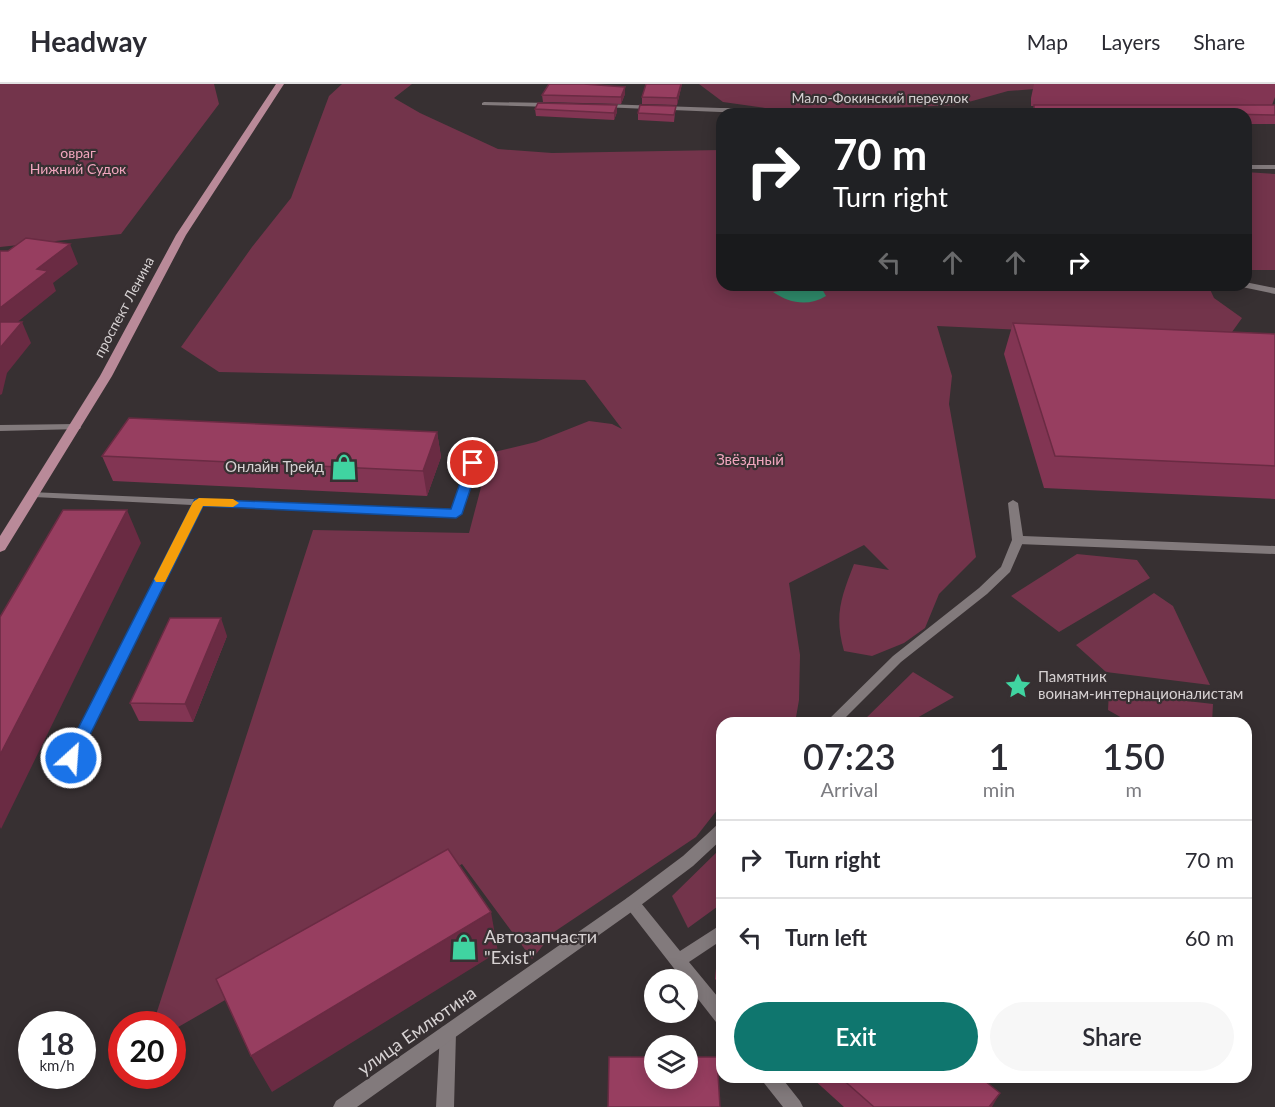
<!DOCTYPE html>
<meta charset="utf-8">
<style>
body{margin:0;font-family:Lato,sans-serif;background:#f7f7f7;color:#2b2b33;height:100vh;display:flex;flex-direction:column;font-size:22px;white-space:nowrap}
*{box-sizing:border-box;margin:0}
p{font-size:20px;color:#7c7c81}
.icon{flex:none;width:33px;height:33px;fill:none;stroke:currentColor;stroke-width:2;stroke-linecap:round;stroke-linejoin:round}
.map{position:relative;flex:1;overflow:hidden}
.details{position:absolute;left:716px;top:633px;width:536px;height:366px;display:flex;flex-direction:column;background:#fff;border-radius:18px;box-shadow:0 3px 15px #0003}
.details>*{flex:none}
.hud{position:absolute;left:716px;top:24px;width:536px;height:183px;border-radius:18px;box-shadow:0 3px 15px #0003;background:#202124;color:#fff;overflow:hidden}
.buttons{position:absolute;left:644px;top:885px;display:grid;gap:12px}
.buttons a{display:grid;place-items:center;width:54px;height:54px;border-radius:50%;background:#fff;box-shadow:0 3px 15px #0003;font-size:30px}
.speed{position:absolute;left:18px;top:927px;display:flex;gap:12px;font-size:30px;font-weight:700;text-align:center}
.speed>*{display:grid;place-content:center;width:78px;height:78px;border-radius:50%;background:#fff;box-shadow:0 3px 15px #0003;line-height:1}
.speed small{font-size:15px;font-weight:400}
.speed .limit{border:9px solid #d22;background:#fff;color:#111}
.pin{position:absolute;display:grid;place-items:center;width:51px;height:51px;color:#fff;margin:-26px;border:3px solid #fff;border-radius:50%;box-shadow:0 2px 6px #0007}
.me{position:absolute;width:66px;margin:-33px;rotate:26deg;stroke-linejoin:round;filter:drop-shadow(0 0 4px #0008)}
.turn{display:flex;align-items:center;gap:21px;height:126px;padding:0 18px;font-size:27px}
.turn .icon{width:78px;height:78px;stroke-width:2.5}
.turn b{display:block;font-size:42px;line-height:51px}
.lanes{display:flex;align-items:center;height:57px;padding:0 18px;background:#0003;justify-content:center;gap:30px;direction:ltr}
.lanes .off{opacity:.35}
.eta{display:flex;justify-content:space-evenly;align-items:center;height:102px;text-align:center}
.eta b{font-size:36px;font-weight:600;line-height:42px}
.button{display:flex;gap:12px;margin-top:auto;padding:12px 18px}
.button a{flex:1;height:69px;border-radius:36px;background:#0f766e;color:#fff;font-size:24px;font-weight:600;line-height:69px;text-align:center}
.button a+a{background:#f7f7f7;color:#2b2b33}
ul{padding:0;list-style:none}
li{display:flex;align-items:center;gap:18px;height:78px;padding:0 18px;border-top:2px solid #e1e1e2}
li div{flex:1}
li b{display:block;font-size:22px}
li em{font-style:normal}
header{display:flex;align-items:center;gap:36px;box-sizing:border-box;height:84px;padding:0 30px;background:#fff;border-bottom:2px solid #e1e1e2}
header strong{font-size:28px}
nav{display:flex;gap:33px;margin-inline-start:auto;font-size:21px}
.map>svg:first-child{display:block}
</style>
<header>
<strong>Headway</strong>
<nav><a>Map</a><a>Layers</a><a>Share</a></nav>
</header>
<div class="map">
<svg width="1275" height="1023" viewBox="0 0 1275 1023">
<rect width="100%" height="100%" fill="#373032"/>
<path fill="#73344b" d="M0,0H214L219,20L121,150L0,163Z
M342,0H412L394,14L420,29L498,65L552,69L721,66L722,201H1208L1214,214L1242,234L1227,255L937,242L952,292L949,320L976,473L939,510L925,544L904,559L872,572L844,567C834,531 841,514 854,480L889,486L864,461L789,499L800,571L799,616L795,639H722L721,721L696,753L554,848L532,875L462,780L173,946L172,940H153L313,446L469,449L490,369L536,358L589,337L612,340L622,345L585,296L219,288L181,263L252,163L291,114L329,12Z
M699,0H1039L1047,4L1008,7L958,21L837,26L765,24L723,18Z
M1245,88L1275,90V186H1245Z
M1077,470L1137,476L1150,494L1059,548L1011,512Z
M1154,509L1173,522L1210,601L1106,588L1076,561Z
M913,588L954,613L908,639H861Z
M1109,608L1213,620L1212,639H1131L1108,626Z
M721,764V820L688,844L672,812Z"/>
<path fill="#2e8969" d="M813,202L822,205L826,212C808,223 789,219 773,208Z"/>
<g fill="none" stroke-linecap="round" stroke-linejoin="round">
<path fill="#827a7c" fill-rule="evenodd" d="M1245,198L1275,204V210L1242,203L1241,201H1245Z
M473,376L478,379L462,430L456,434L203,421L76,678L71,680L66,678L64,674L192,421L34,413L29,410L30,408L452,426L468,379Z
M1013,416L1018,419L1023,452L1275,462V470L1018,460L1012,456L1008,419Z
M632,812L637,814L680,867L722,840V856L689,878L722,918V940L716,938L687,901V896H683L627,824L624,819L627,814Z
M448,941L454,943L456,949L454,1023H436L440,949L442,943Z
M761,993H781L800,1017L803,1023H783L764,999Z"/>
<path fill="#827a7c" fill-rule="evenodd" d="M484,18L552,19L555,21L552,23L482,21V19Z
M603,20L720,24H1047L1050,26L1047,28H720L601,23V21Z
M1245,81H1275V85H1245Z
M76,340L81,343L80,345L0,347V341Z
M1018,452L1024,456L1010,488L987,510L901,578L840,639H825L893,572L979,504L1001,483L1012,456Z
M722,739V755L693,782L637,824L357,1023H333L336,1017L627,814L683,772L717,741Z"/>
<path fill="#b98a99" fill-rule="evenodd" d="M276,0H284L186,151L112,292L5,466L0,468V452L100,292L176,151Z"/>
</g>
<path fill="#823553" d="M646,0H682L677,21L642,20V13Z
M1034,0H1275V13L1272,21H1275V40H1245V30H1032L1034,22H1031V14Z
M625,3V10L621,20L543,18L542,11Z
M617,21V28L614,36L536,32L535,25Z
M676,22L675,29L674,38L638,36V29Z
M1013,239L1275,250V415L1044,404L1004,270Z
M437,348L441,373L427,412L113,397L102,372Z
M227,552L193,638L139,637L130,619Z
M722,869V902L715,895L717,873Z
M811,993H980L992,1023H844Z"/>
<path fill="#6a2b43" d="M681,0H682L677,21V14Z
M625,3V10L621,20V13Z
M617,21V28L614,36V29Z
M70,160L78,180L53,199L56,207L0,252V224L37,185Z
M22,238L31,259L7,289L2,310L0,311V264Z
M437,348L441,373L427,412L423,387Z
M127,426L141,459L1,745L0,743V671Z
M221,534L227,552L193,638L185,620Z
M491,828L498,868L272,1008L251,972Z
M1000,1009L992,1023H989Z"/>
<path fill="#973e60" stroke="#6a2b43" stroke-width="1.5" d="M549,0H584L625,3L621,13L542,11Z
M646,0H681L677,14L642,13Z
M538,19L617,21L614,29L535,25Z
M640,21L676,22L674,31L638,29Z
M1034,21H1275V31L1184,29L1185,30H1143L1141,26L1034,25Z
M26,154L70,160L37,185L48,187L0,224V167H8Z
M0,238H22L0,264Z
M1013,239L1275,250V382L1055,372Z
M129,334L437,348L423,387L102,372Z
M63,426H127L0,671V533Z
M170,534H221L185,620L130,619Z
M448,765L491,828L251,972L216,895Z
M722,869V878L717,873Z
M609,973H654V994H687V973H717L720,1023H608Z
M840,993H980L1000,1009L989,1023H874Z"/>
<path fill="#1a73e8" stroke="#114b97" stroke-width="1.5" d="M473,375L479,379L462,430L456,434L203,422L76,679H65L63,674L195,415L451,425L467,379Z"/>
<path fill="#f59e0b" d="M199,414L233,415L239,419L233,423L203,422L165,498H156L154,495L193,418Z"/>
<defs>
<g id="shop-bare" transform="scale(2.07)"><path d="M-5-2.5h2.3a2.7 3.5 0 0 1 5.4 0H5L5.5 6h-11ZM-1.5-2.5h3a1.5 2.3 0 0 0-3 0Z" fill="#40d4a1" stroke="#373032" stroke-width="2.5" paint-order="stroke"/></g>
<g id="sight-bare" transform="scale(2.07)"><path d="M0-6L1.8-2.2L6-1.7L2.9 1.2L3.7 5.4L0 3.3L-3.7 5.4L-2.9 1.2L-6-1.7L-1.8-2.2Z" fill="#40d4a1" stroke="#373032" stroke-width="2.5" paint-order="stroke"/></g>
</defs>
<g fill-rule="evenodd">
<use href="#shop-bare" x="344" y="383"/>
<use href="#sight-bare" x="1018" y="602"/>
<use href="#shop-bare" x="464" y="863"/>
</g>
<g text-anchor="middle" stroke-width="4.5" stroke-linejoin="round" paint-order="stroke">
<g font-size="14" fill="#d7d2d3" stroke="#373032">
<text x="880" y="19">Мало-Фокинский переулок</text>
<text transform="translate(124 223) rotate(-62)" y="5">проспект Ленина</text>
</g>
<g font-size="14" fill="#f1a6be" stroke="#373032">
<text x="78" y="74">овраг<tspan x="78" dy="16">Нижний Судок</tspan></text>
</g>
<g font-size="15" fill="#f1a6be" stroke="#373032">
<text x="750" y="381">Звёздный</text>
</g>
<g font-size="15" fill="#d7d2d3" stroke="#373032" text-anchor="end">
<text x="324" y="388">Онлайн Трейд</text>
<text x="1038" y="598" text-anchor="start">Памятник<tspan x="1038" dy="17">воинам-интернационалистам</tspan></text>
</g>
<g font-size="18" fill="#d7d2d3" stroke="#373032" text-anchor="start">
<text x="484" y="859">Автозапчасти<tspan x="484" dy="21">"Exist"</tspan></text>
</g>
<g font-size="18" fill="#d7d2d3" stroke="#373032">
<text transform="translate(417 947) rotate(-35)" y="6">улица Емлютина</text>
</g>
</g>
</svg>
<div class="buttons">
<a><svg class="icon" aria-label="search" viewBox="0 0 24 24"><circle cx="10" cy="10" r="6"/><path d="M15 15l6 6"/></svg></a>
<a><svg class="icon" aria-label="layers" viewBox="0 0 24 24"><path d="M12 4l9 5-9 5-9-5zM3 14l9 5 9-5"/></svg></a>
</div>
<div class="speed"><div>18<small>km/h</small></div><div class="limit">20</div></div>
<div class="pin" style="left:473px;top:379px;background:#d93025"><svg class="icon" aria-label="arrive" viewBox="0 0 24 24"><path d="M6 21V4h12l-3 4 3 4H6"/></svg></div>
<svg class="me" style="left:71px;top:674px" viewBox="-20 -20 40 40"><circle r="17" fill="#1a73e8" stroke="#fff" stroke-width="3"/><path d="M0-11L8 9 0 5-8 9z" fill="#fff"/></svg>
<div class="hud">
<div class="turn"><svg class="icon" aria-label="right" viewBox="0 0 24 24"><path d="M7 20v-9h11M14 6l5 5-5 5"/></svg><div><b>70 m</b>Turn right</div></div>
<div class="lanes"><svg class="icon off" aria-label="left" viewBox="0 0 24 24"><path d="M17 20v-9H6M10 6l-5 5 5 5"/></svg><svg class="icon off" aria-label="ahead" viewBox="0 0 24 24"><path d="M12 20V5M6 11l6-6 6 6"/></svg><svg class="icon off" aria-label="ahead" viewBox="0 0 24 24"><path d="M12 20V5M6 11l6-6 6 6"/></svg><svg class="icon" aria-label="right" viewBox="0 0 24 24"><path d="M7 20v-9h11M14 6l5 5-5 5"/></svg></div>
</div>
<section class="details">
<div class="eta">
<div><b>07:23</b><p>Arrival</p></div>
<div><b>1</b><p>min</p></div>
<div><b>150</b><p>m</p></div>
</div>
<ul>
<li><svg class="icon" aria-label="right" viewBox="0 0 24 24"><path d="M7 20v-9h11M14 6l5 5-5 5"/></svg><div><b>Turn right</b></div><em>70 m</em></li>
<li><svg class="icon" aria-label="left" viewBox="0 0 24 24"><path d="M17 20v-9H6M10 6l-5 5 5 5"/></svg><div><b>Turn left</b></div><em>60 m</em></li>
</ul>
<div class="button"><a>Exit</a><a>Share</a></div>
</section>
</div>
